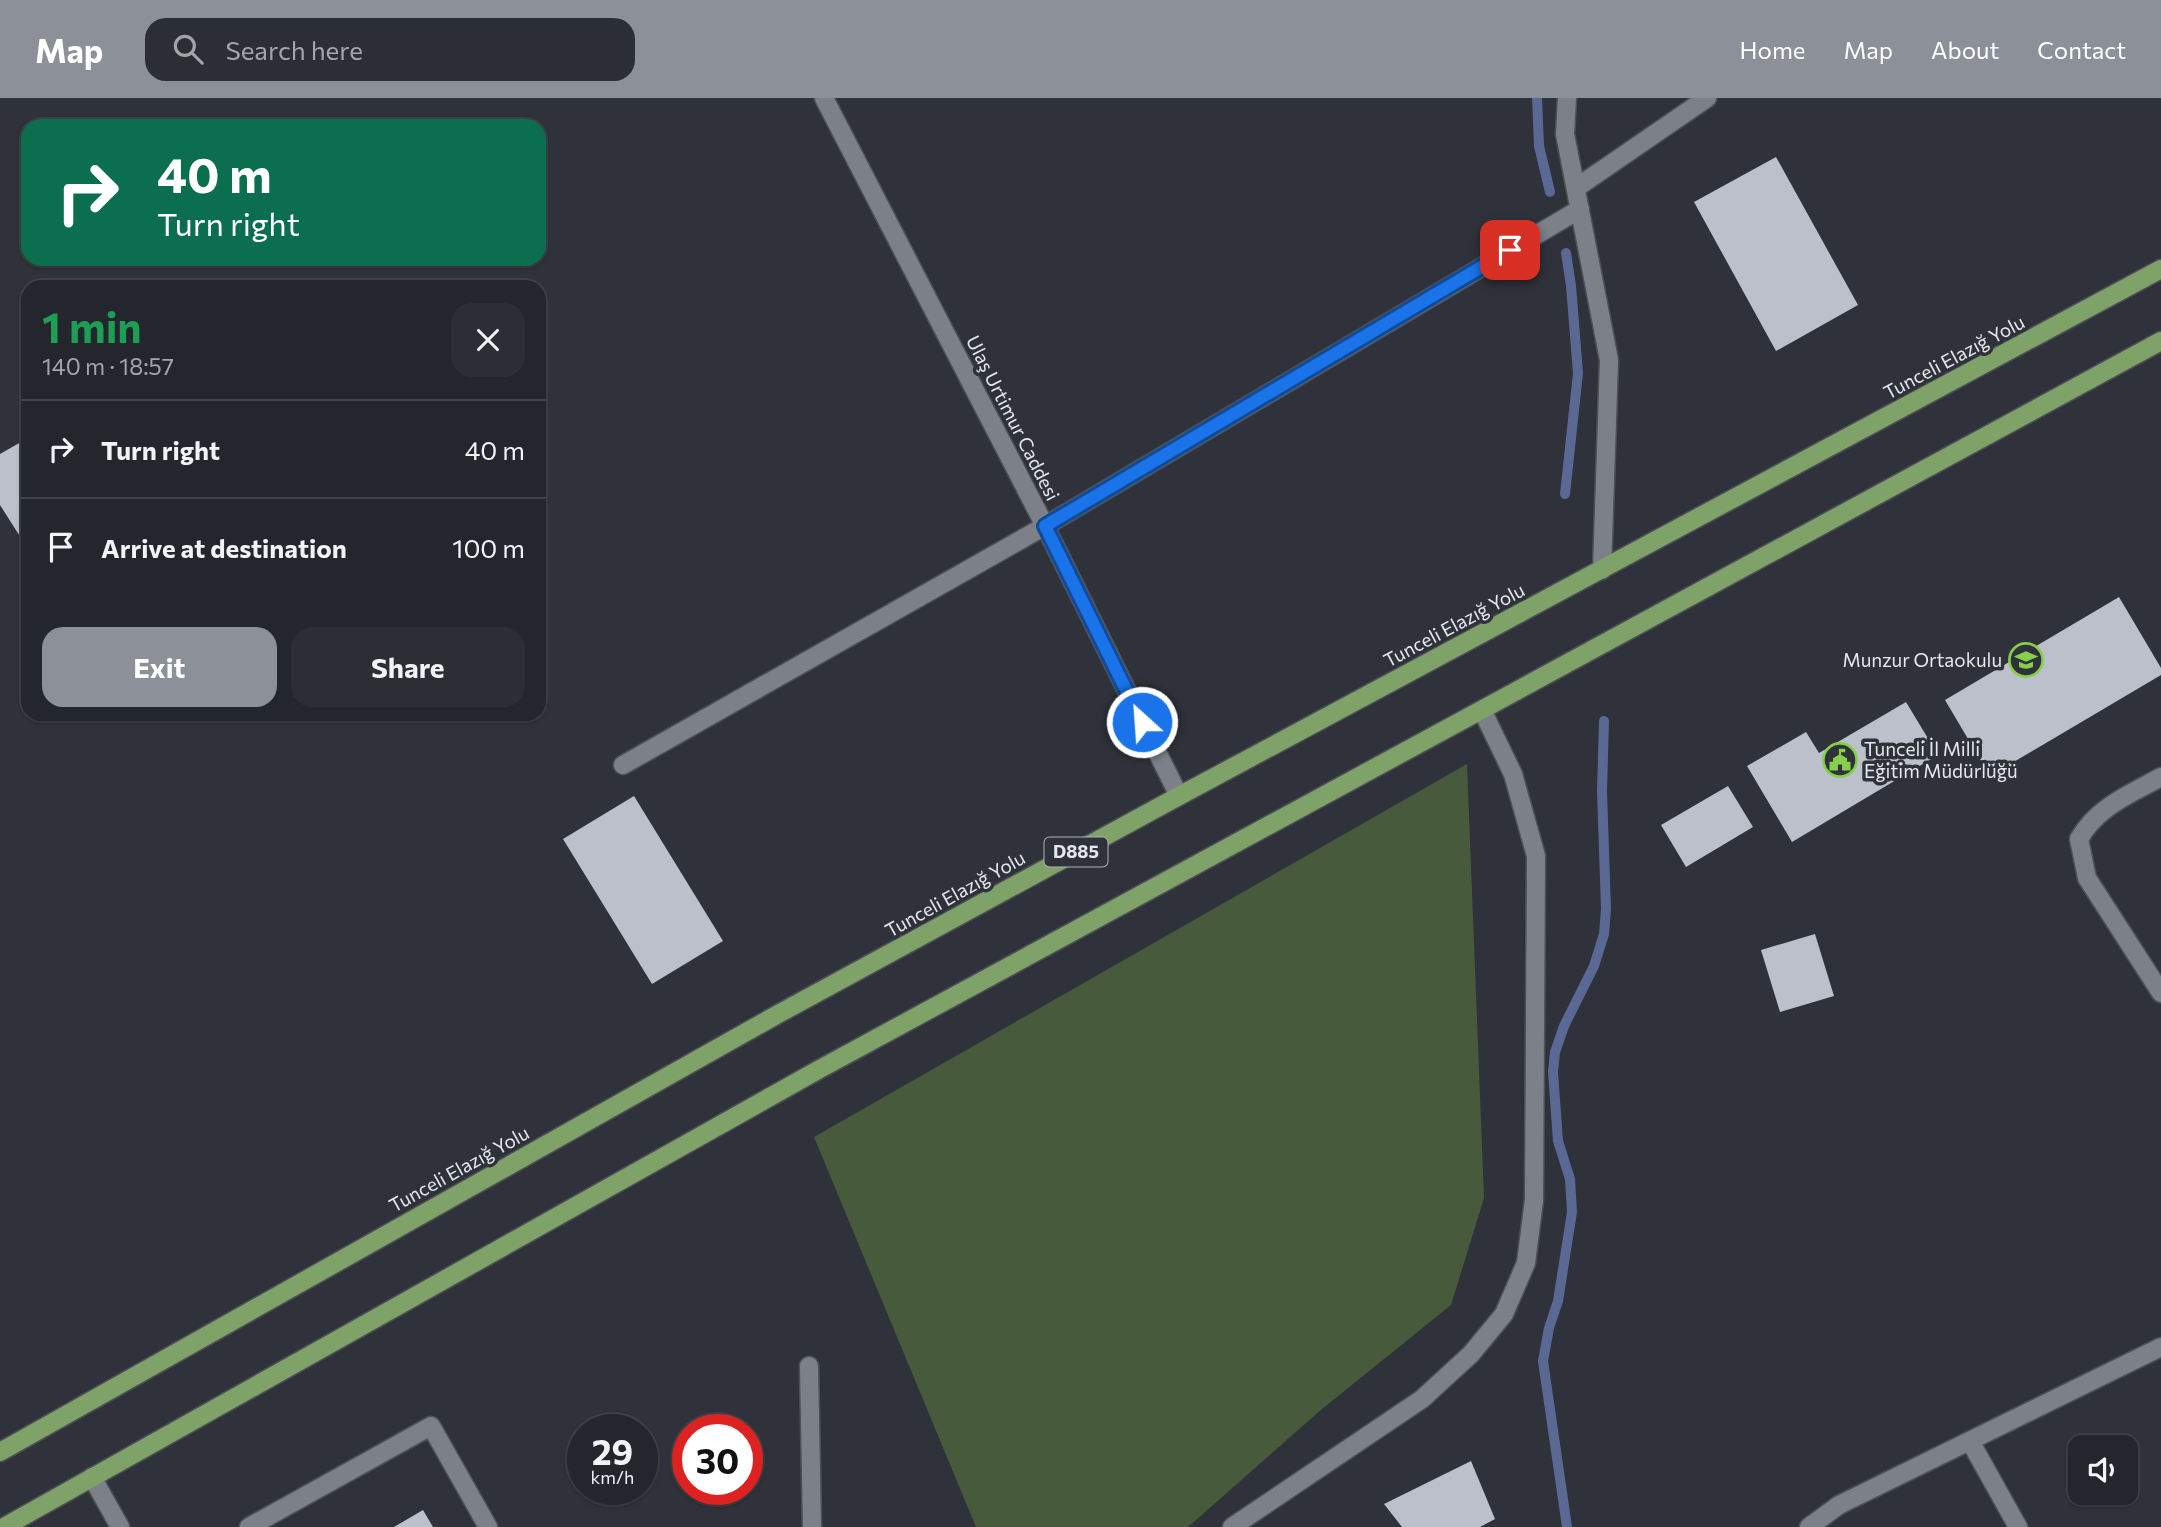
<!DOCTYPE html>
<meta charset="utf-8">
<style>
body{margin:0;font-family:Commissioner,sans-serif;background:#2b2e34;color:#f1f3f6;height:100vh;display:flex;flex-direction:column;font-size:26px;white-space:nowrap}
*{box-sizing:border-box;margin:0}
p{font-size:23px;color:#a3a5a9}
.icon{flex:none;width:38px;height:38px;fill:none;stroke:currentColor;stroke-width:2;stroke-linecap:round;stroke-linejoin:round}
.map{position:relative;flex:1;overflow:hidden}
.details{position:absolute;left:21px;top:182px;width:525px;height:441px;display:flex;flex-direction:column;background:#23262c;border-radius:21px;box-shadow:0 2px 5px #0004,0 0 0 2px #404348}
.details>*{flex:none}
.banner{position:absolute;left:21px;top:21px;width:525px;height:147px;border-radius:21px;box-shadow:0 2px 5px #0004,0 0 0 2px #404348;background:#0b6e4f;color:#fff;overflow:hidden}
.buttons{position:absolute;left:2068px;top:1337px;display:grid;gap:14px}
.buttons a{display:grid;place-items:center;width:70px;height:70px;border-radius:14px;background:#23262c;box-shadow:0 2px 5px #0004,0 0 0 2px #404348;font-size:35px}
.speed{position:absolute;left:567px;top:1316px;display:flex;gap:14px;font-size:35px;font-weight:700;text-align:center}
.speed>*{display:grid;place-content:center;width:91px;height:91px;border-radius:50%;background:#23262c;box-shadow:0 2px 5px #0004,0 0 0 2px #404348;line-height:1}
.speed small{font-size:18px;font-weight:400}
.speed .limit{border:10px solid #d22;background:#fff;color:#111}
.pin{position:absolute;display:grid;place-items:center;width:60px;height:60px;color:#fff;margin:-30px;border-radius:14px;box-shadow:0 4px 10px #0006}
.me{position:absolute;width:77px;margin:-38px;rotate:334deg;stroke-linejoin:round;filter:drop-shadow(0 0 5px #0008)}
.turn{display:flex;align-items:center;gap:24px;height:147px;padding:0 21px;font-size:32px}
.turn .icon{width:91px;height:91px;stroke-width:2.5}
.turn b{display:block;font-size:49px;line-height:60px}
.round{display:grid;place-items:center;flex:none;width:74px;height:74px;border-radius:21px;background:#2b2e34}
.summary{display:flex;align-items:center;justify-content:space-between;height:119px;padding:0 21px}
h1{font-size:42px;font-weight:700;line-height:52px;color:#1e9e55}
.primary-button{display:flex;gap:14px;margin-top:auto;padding:14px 21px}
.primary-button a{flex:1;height:80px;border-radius:21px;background:#8c9099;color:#fff;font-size:28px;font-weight:700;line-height:80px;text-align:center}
.primary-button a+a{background:#2b2e34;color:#f1f3f6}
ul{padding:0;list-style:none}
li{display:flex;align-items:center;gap:21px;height:98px;padding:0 21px;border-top:2px solid #404348}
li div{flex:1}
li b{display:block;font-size:26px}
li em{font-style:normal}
header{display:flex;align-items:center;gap:42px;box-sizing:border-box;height:98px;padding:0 35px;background:#8c9099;color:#fff}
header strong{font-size:33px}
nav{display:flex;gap:38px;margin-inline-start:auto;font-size:24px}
.search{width:490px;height:63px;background:#2b2e34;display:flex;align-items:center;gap:18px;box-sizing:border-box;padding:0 24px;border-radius:21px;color:#a3a5a9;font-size:26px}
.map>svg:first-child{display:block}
</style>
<header>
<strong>Map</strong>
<div class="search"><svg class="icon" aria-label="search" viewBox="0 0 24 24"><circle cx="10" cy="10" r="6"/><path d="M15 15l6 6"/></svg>Search here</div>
<nav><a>Home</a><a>Map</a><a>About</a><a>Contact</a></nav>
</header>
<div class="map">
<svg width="2161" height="1429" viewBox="0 0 2161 1429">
<rect width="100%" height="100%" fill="#2f323a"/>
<path fill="#485a3c" d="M1467,666L1484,1100L1451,1207L1322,1311L1188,1429H976L814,1039Z"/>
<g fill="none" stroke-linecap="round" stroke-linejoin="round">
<path stroke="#5a6894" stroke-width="10" d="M1537,0L1539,48L1550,94
M1565,396L1578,275L1571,188L1566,155
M1567,1429L1543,1263L1549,1230L1558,1203L1572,1114L1570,1081L1558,1043L1553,974L1555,954L1564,928L1594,868L1604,836L1606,811L1602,693L1604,623"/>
</g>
<path fill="#bcc0ca" d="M1776,59L1858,207L1776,253L1694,104Z
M28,340V451L0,407V356Z
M2119,499L2161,570V577L1990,678L1945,602Z
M1906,604L1938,657L1792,744L1747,668L1806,634L1819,655Z
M1728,688L1753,729L1686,769L1661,727Z
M634,698L723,843L652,886L563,741Z
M1815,836L1834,898L1780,914L1761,852Z
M1471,1363L1495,1421L1480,1429H1402L1384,1406Z
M423,1412L433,1429H394Z"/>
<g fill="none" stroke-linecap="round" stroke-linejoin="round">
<g stroke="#4d5056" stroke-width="21">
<path id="minor" d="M824,0L1045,428L1179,698
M1567,0L1565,36L1609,262L1602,472
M1576,90L1707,0
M623,667L1045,428L1580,111
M2161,679C2130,696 2097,709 2079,741L2087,780L2161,895
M809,1268L812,1429
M1970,1343L2018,1429
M92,1379L120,1429
M249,1429L431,1328L488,1429
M1232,1429L1422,1301L1471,1256L1504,1216L1526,1165L1534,1102L1536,758L1513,676L1482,612
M1809,1429L1839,1407L2161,1249"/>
</g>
<g stroke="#4d5056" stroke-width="21">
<path id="major" d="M0,1354L780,915L1179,698L2161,171
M4,1429L818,972L2161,243"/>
</g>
<use href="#minor" stroke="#7c8089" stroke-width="18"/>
<use href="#major" stroke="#7ea268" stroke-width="18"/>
</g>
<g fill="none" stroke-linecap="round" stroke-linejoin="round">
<g stroke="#114b97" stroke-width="18">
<path id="route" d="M1142,624L1045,428L1510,152"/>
</g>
<use href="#route" stroke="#1a73e8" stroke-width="12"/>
</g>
<defs>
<g id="school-ring" transform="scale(1.75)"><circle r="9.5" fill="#2f323a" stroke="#88cf49" stroke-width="1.5"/><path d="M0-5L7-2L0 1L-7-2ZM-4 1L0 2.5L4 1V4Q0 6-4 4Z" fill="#88cf49"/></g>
<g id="civic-ring" transform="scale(1.75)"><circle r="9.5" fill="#2f323a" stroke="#88cf49" stroke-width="1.5"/><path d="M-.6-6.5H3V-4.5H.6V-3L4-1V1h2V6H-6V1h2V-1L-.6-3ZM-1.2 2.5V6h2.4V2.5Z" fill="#88cf49"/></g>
</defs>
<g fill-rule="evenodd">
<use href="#school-ring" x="2026" y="562"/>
<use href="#civic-ring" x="1840" y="662"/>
</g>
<g text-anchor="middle" stroke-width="7" stroke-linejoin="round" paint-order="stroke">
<rect fill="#2f323a" stroke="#afb1b7" stroke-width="2" x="1044.5" y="739.5" width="63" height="29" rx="5"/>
<g font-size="18" font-weight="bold" fill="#e6e8ed">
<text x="1076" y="760">D885</text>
</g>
<g font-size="19" fill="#e6e8ed" stroke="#2f323a">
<text transform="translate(1954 259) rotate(-28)" y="7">Tunceli Elazığ Yolu</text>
<text transform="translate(1013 320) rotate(63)" y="7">Ulaş Urtimur Caddesi</text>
<text transform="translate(1454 527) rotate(-28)" y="7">Tunceli Elazığ Yolu</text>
<text transform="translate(955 796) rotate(-29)" y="7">Tunceli Elazığ Yolu</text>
<text transform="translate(459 1071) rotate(-29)" y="7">Tunceli Elazığ Yolu</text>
</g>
<g font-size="19" fill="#e6e8ed" stroke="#2f323a" text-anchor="end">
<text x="2002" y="569">Munzur Ortaokulu</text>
<text x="1864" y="658" text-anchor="start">Tunceli İl Milli<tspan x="1864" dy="22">Eğitim Müdürlüğü</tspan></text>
</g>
</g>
</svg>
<div class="buttons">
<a><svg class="icon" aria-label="sound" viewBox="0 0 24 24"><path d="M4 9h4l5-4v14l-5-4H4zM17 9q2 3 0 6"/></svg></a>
</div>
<div class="speed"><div>29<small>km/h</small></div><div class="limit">30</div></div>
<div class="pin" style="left:1510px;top:152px;background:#d93025"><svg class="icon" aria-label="arrive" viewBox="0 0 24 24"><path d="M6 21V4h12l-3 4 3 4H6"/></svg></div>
<svg class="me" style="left:1142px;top:624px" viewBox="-20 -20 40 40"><circle r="17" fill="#1a73e8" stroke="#fff" stroke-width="3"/><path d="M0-11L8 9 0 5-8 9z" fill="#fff"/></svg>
<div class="banner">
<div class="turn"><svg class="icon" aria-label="right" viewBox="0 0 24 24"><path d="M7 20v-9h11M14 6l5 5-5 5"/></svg><div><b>40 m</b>Turn right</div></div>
</div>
<section class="details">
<div class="summary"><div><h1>1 min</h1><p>140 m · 18:57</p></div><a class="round"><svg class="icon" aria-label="close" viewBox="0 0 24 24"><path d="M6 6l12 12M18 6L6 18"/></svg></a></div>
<ul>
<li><svg class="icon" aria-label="right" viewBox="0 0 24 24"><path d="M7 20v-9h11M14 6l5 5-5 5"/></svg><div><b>Turn right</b></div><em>40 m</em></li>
<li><svg class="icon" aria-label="arrive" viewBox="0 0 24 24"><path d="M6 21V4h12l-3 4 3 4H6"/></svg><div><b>Arrive at destination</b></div><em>100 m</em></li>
</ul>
<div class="primary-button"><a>Exit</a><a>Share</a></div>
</section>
</div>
